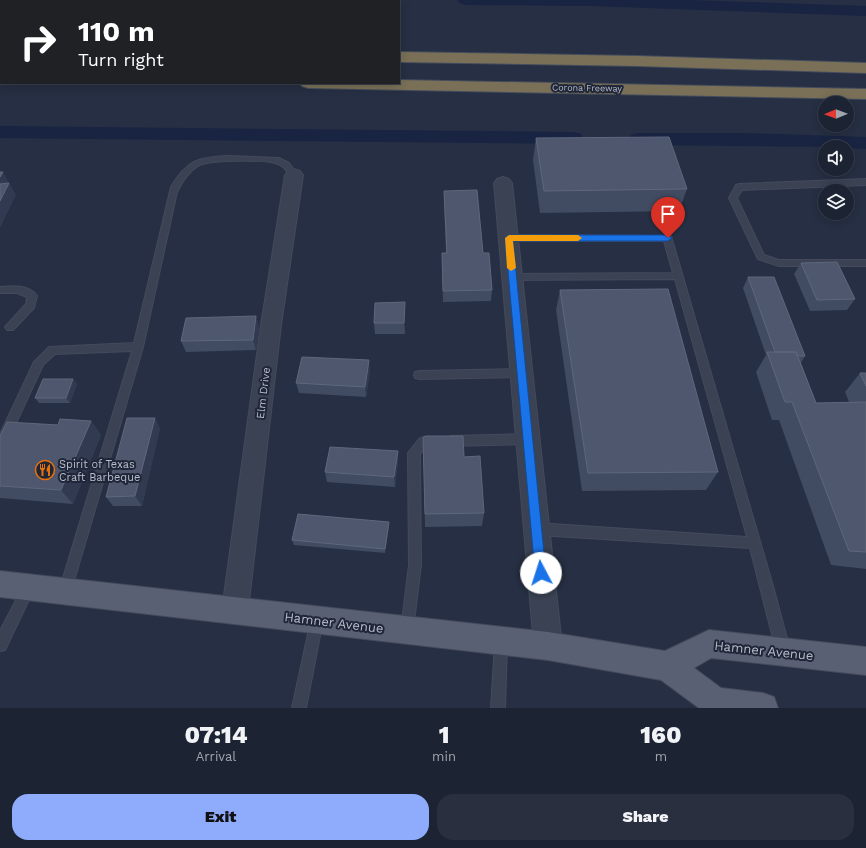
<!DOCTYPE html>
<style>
body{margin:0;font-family:"Work Sans",sans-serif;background:#292f3e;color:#f1f3f6;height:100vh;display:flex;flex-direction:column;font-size:15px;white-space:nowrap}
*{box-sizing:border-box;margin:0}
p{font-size:13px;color:#a0a4ac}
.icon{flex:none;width:22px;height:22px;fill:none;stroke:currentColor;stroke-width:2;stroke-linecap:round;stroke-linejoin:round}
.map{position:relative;height:708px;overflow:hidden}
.side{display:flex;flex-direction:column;background:#1c2332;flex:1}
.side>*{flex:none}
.hud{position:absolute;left:0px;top:0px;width:400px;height:84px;box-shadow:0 2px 10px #0003,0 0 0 1px #3a404d;background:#202124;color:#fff;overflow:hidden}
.needle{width:26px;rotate:269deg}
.fabs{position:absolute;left:818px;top:96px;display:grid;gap:8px}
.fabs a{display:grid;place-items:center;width:36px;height:36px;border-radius:50%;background:#1c2332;box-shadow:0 2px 10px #0003,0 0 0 1px #3a404d;font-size:20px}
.pin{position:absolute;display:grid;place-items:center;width:34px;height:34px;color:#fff;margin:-41px -17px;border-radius:50% 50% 50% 0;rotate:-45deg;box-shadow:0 0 4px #0007}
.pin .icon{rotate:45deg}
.me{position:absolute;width:44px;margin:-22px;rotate:355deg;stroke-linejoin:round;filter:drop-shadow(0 0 3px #0008)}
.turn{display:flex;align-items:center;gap:14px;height:84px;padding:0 12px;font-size:18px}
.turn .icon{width:52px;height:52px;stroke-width:2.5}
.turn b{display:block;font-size:28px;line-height:34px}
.eta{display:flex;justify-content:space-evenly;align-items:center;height:68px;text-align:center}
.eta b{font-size:24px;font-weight:800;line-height:28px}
.cta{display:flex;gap:8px;margin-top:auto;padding:8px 12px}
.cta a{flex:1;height:46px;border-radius:16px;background:#8fabfb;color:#111;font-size:16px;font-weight:800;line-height:46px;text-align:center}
.cta a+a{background:#292f3e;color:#f1f3f6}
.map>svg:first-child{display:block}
</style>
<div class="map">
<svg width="866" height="708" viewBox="0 0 866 708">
<rect width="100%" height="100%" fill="#262f43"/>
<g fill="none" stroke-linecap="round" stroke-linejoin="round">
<path fill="#182442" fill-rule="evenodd" d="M457,0H690L866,6V16L591,6L465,5L460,3Z
M0,126L574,132L581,134L583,138L581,142L574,144L0,138Z
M638,133H744L866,137V149L847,148V147L638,145L631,143L629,139L631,135Z"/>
<g stroke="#444a5c" stroke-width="2">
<path id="lane" d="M227,156L279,158L289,163L298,175L297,177H291C288,172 284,166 278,164C267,159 208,160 198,166C188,172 182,182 177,192L143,347L71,591L69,595L65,597L61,595L59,591L132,351L55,354L43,365L4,449L0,451V434L34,362L49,347L134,343L171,187C186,161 198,157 227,156Z
M866,179V185L742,190L737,198L764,255L779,260H866V266H779L758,259L729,198L736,185L739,184Z
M509,235L671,236L773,586L790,650L788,655L783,657L778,655L776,650L750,548L537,535L533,533L531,529L533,525L537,523L747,537L675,279L512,280L507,277L512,274L673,273L664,241H509L505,238Z
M0,287C12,286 29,284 37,296L34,308L13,330H7L5,327L26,304L27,297L17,293H0Z
M521,369L525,370L526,373L525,376L521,377L419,379L415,378L414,375L415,372L419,371Z
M527,434L531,436L532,439L531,442L527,444L451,446L447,444L446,441L447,438L451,436Z
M423,437L439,439L440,442L439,445L426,447L420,454L421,565L413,630L412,635L407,636L402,635L401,630L409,565L408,453L419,439Z
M29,581L33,583L35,587L5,650L0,651V631L25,583Z
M317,614L322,615L323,620L306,708H292L311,620L312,615Z
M501,636L506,637L507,642L505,708H491L495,642L496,637Z"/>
</g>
<g stroke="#444a5c" stroke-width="2">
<path id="street" d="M294,169L300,171L303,175L281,325L248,610L244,619L235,623L226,619L222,610L261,325L285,175L288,171Z
M503,177L509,179L512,183L562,646L558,656L548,660L538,656L534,646L494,183L497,179Z"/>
</g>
<g stroke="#444a5c" stroke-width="24">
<path id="secondary" d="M0,12L1,11"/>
</g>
<g stroke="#444a5c" stroke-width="2">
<path id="primary" d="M0,571L548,632L665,651L709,630L866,647V675L711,658L694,668L721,688L763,693L774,697L778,708H699L661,680L548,660L0,597Z"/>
</g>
<g stroke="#454c5d" stroke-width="2">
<path id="highway" d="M0,46H1V56H0Z
M399,52L637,56L866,63V73L637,66L399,62Z
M0,73H1V83H0Z
M399,80L866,89V99L308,88L302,86L300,83H399Z"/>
</g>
<use href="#lane" fill="#3a4253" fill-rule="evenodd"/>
<use href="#street" fill="#3a4253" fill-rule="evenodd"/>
<use href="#secondary" stroke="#485066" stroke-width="22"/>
<use href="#primary" fill="#596073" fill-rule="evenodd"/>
<use href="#highway" fill="#797057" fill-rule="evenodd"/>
</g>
<path fill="#414b61" d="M536,138L687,189L679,211L540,213L533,160Z
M444,191L483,253L492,290L491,301L443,302L442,253H446L444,202Z
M801,263L855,299L847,310L810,311L794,274Z
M748,277L805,356L801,363L816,403L849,402L845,392L860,373H866V569L831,565L779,420H772L756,372L766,355L743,288Z
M560,290L718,472L706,490L582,491L556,310Z
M405,314V334H375L374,323Z
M256,316L259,327L256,350L186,352L181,341Z
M370,371L366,397L299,393L296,383Z
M73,379L77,384L70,403H39L35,398Z
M91,421L101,435L73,504L0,498V436Z
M160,428L142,506H113L106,497Z
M423,438L464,457L484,513L482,526L425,527Z
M398,460L395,487L327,482L325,472Z
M389,526L385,553L294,545L292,540Z"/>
<path fill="#313a50" d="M3,172L16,195L0,228V177Z
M405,302V334L404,323Z
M256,316L259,327L256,350L253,340Z
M369,360L370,371L366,397L365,387Z
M73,379L77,384L70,403L66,398Z
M155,418L160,428L142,506L135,496Z
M91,421L101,435L73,504L61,490Z
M398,451V460L395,487L394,477Z
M389,522V526L385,553V549Z"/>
<path fill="#4e576d" stroke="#5e677c" d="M669,137L687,189L544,191L536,138Z
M0,172H3L0,177Z
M9,183L0,201V184Z
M477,190L483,253H489L492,290L443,291L442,253H447L444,191Z
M837,262L855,299L817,300L801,263Z
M748,277H774L805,356H798L796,352H775Z
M668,289L718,472L588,473L560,290Z
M405,302L404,323H374L375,303Z
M256,316L253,340L181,341L186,318Z
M767,352H796L816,403L866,402V552L849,551L792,402H785Z
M302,357L369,360L365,387L296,383Z
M860,373H866V386Z
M43,379H73L66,398H35Z
M127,418H155L135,496L106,497Z
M60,419L91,421L61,490L0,486V436L7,422L58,425Z
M425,436H463L464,457L480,456L484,513L425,514L423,438Z
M330,447L398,451L394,477L325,472Z
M298,514L389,522L385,549L292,540Z"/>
<path fill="#1a73e8" stroke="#114b97" d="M509,235H668L672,238L668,241H513L546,573L545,577L541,578L537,577L535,573L505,238Z"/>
<path fill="#f59e0b" d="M509,235H578L582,238L578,241H513L516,268L511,271L507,268L505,238Z"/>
<defs>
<g id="restaurant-ring" transform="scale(1)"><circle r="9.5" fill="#1f2638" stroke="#e8710a" stroke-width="1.5"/><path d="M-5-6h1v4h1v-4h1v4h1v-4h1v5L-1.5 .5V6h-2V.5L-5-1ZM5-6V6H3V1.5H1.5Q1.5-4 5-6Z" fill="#e8710a"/></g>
</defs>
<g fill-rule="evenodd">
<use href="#restaurant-ring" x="45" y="470"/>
</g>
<g text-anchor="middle" stroke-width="4" stroke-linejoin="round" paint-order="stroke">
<g font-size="9" fill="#b8bdcc" stroke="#1f2638">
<text transform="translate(587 88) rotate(1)" y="3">Corona Freeway</text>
</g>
<g font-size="11" fill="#b8bdcc" stroke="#1f2638">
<text transform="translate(263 393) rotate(-83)" y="4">Elm Drive</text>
</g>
<g font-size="11" fill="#b8bdcc" stroke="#1f2638" text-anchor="start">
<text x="59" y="468">Spirit of Texas<tspan x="59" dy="13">Craft Barbeque</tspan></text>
</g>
<g font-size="13" fill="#b8bdcc" stroke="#1f2638">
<text transform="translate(334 622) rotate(7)" y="5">Hamner Avenue</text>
<text transform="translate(764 650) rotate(6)" y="5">Hamner Avenue</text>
</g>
</g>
</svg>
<div class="fabs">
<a><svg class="needle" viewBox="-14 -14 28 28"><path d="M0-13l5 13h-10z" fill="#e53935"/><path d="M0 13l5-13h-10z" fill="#a0a4ac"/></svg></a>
<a><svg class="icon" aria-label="sound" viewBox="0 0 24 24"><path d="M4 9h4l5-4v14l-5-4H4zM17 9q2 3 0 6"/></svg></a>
<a><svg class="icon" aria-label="layers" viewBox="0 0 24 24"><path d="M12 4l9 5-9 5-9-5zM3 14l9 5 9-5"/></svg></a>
</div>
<div class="pin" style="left:668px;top:238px;background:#d93025"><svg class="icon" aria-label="arrive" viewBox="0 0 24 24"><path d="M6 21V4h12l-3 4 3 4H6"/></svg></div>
<svg class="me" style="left:541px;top:573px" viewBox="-20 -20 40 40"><circle r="19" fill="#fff"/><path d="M0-13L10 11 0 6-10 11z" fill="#1a73e8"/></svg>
<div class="hud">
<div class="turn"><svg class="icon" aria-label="right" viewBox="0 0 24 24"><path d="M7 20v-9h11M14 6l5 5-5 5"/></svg><div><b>110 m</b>Turn right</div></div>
</div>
</div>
<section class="side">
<div class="eta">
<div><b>07:14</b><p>Arrival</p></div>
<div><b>1</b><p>min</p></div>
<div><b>160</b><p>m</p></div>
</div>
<div class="cta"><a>Exit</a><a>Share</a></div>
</section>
